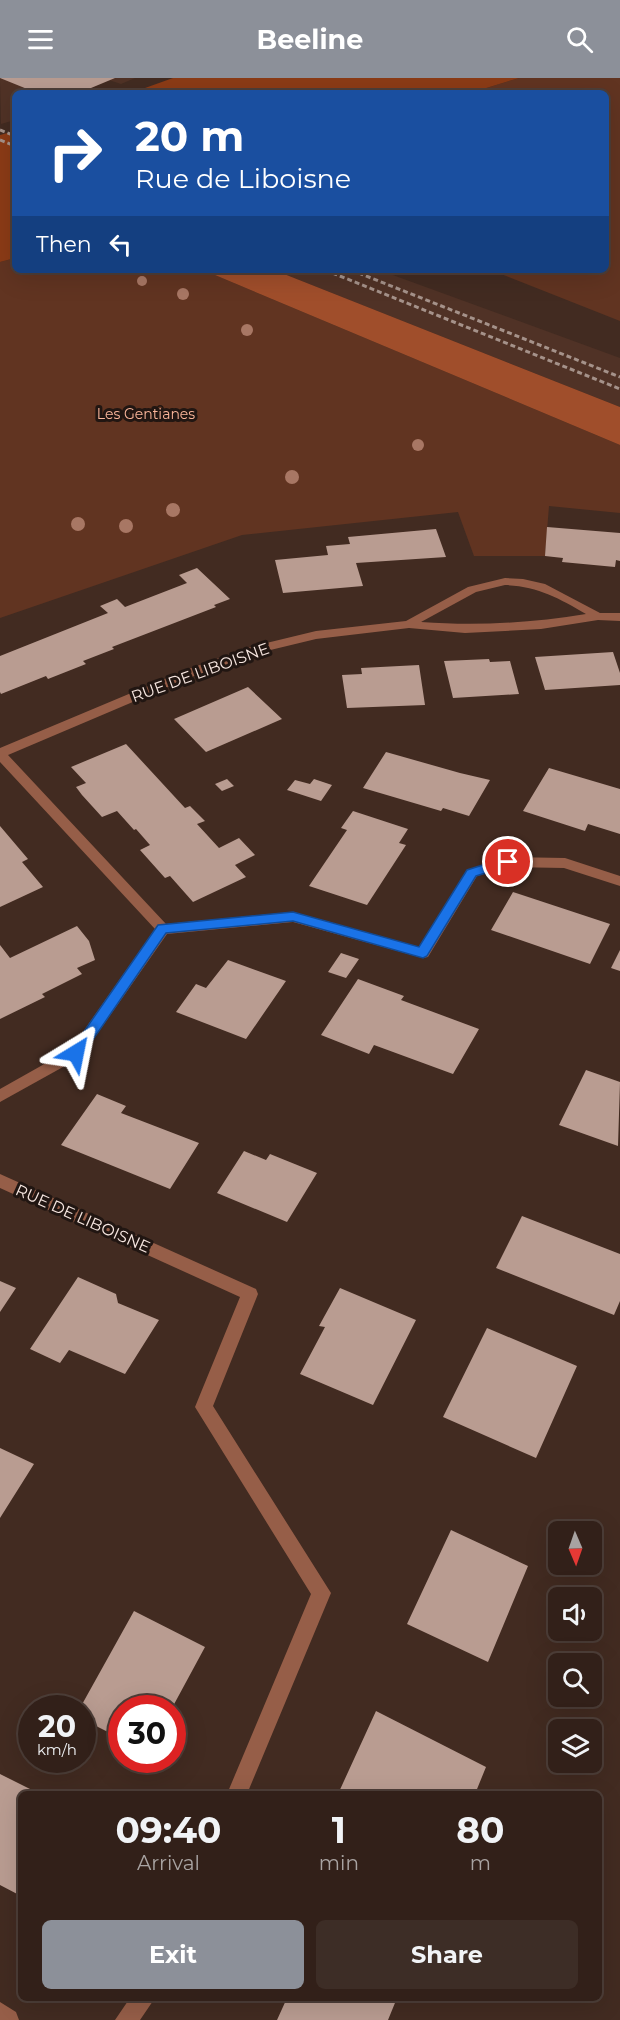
<!DOCTYPE html>
<style>
body{margin:0;font-family:Montserrat,sans-serif;background:#3d2d26;color:#f1f3f6;height:100vh;display:flex;flex-direction:column;font-size:22px;white-space:nowrap}
*{box-sizing:border-box;margin:0}
p{font-size:20px;color:#a8a3a2}
.icon{flex:none;width:33px;height:33px;fill:none;stroke:currentColor;stroke-width:2;stroke-linecap:round;stroke-linejoin:round}
.map{position:relative;flex:1;overflow:hidden}
.drawer{position:absolute;left:18px;top:1713px;width:584px;height:210px;display:flex;flex-direction:column;background:#322019;border-radius:9px;box-shadow:0 6px 24px #0002,0 0 0 2px #4d3e38}
.drawer>*{flex:none}
.banner{position:absolute;left:12px;top:12px;width:597px;height:183px;border-radius:9px;box-shadow:0 6px 24px #0002,0 0 0 2px #4d3e38;background:#1a4fa0;color:#fff;overflow:hidden}
.needle{width:39px;rotate:178deg}
.buttons{position:absolute;left:548px;top:1443px;display:grid;gap:12px}
.buttons a{display:grid;place-items:center;width:54px;height:54px;border-radius:9px;background:#322019;box-shadow:0 6px 24px #0002,0 0 0 2px #4d3e38;font-size:30px}
.speed{position:absolute;left:18px;top:1617px;display:flex;gap:12px;font-size:30px;font-weight:700;text-align:center}
.speed>*{display:grid;place-content:center;width:78px;height:78px;border-radius:50%;background:#322019;box-shadow:0 6px 24px #0002,0 0 0 2px #4d3e38;line-height:1}
.speed small{font-size:15px;font-weight:400}
.speed .limit{border:9px solid #d22;background:#fff;color:#111}
.pin{position:absolute;display:grid;place-items:center;width:51px;height:51px;color:#fff;margin:-26px;border:3px solid #fff;border-radius:50%;box-shadow:0 2px 6px #0007}
.me{position:absolute;width:66px;margin:-33px;rotate:35deg;stroke-linejoin:round;filter:drop-shadow(0 0 4px #0008)}
.turn{display:flex;align-items:center;gap:21px;height:126px;padding:0 24px;font-size:27px}
.turn .icon{width:78px;height:78px;stroke-width:2.5}
.turn b{display:block;font-size:42px;line-height:51px}
.then{display:flex;align-items:center;height:57px;padding:0 24px;background:#0003;gap:12px;font-size:22px}
.eta{display:flex;justify-content:space-evenly;align-items:center;height:102px;text-align:center}
.eta b{font-size:36px;font-weight:700;line-height:42px}
.button{display:flex;gap:12px;margin-top:auto;padding:12px 24px}
.button a{flex:1;height:69px;border-radius:9px;background:#8c9099;color:#fff;font-size:24px;font-weight:700;line-height:69px;text-align:center}
.button a+a{background:#3d2d26;color:#f1f3f6}
header{display:flex;justify-content:space-between;align-items:center;height:78px;padding:0 24px;background:#8c9099;color:#fff;font-size:27px;font-weight:700}
.map>svg:first-child{display:block}
</style>
<header><svg class="icon" aria-label="menu" viewBox="0 0 24 24"><path d="M4 6h16M4 12h16M4 18h16"/></svg>Beeline<svg class="icon" aria-label="search" viewBox="0 0 24 24"><circle cx="10" cy="10" r="6"/><path d="M15 15l6 6"/></svg></header>
<div class="map">
<svg width="620" height="1942" viewBox="0 0 620 1942">
<rect width="100%" height="100%" fill="#422b21"/>
<path fill="#503226" d="M0,0H135L121,6L109,2L79,15H15V42L1,46Z
M274,192H379L620,280V329Z"/>
<path fill="#613421" d="M519,0H620V243L491,192H606V15H470Z
M15,180V192H203L620,367V435L549,428L545,478H474L458,434L242,457L0,540V184Z"/>
<path fill="#a04e2b" d="M203,192H274L620,329V367Z"/>
<path fill="#8b3b16" d="M173,0H519L470,15H131Z
M15,53V180L0,184V57Z"/>
<path fill="#b99c91" d="M0,0H115L79,15H37Z
M547,449L620,455V483L616,482L615,489L562,484L563,480L545,478Z
M436,451L446,479L356,485L363,508L283,515L275,482L328,477L326,468L350,466L348,459Z
M197,490L230,521L214,527L216,529L112,569L114,571L83,583L86,586L48,601L46,598L1,616L0,614V578L108,535L100,528L117,521L125,529L187,505L179,497Z
M613,574L620,595V607L545,612L535,579Z
M489,581L490,584L510,583L519,616L453,620L444,583Z
M419,587L425,627L347,630L342,597L362,596L361,590Z
M248,609L282,641L206,674L174,641Z
M126,666L185,730L190,728L205,743L197,746L219,770L239,760L255,777L235,787L246,799L193,824L170,798L165,800L140,772L150,767L136,751L134,752L117,733L102,739L82,717L76,709L86,705L71,689Z
M386,674L460,695L490,702L469,738L443,730L441,733L363,710Z
M549,690L620,711V756L588,746L585,753L523,733Z
M227,701L234,708L222,713L215,706Z
M314,701L332,707L321,723L287,712L295,702L310,706Z
M353,733L408,751L399,765L406,767L367,827L309,808L347,752L341,750Z
M0,748L28,781L22,784L43,809L0,829Z
M513,814L610,846L590,886L491,852Z
M77,848L89,863L95,882L77,890L82,896L42,916L45,919L0,941V867L10,880Z
M620,872V893L611,890Z
M341,875L359,881L346,900L328,894Z
M228,882L286,903L246,961L176,934L196,906L206,910Z
M358,901L404,918L401,922L479,951L453,996L374,967L369,976L321,957Z
M586,992L620,1004L618,1068L559,1047Z
M97,1016L126,1028L121,1035L199,1065L170,1111L61,1067Z
M244,1073L266,1082L270,1076L317,1095L287,1144L217,1115Z
M522,1138L620,1176V1223L614,1237L496,1190Z
M78,1199L116,1216L118,1225L159,1242L125,1296L69,1272L60,1285L30,1271Z
M0,1203L16,1210L0,1234Z
M340,1210L416,1242L373,1327L300,1296L325,1249L319,1248Z
M487,1250L577,1288L536,1380L443,1339Z
M0,1370L34,1386L0,1440Z
M451,1452L528,1488L488,1584L407,1546Z
M134,1533L205,1569L172,1630H122V1661L82,1641V1630H80Z
M376,1633L486,1689L475,1716H338Z
M0,1696L40,1716H21V1818L0,1807Z
M287,1920H397L388,1942H277Z"/>
<g fill="none" stroke-linecap="round" stroke-linejoin="round">
<path fill="#965e48" fill-rule="evenodd" d="M505,500L523,501L545,506L600,535H620V543L598,542L541,551L465,555L409,550L316,561L258,575L194,598L8,677L166,846L293,834L419,869L467,792L508,779L565,780L620,798V808L564,790L508,789L477,798L428,879L423,880L293,844L167,856L81,979L0,1024V1011L71,971L155,851L0,684V670L186,592L250,569L316,553L406,543L468,509ZM505,507C537,508 559,520 586,536C531,545 477,548 421,544L476,514Z
M0,1096L256,1211L258,1216L213,1328L331,1515L247,1716H227L311,1516L195,1329L240,1219L0,1110Z
M130,1920H155L140,1942H115Z
M0,1924L16,1934L19,1942H0Z"/>
<path stroke="#a5928a" stroke-width="3" stroke-dasharray="5 3" stroke-linecap="butt" d="M0,52L15,58
M0,62L15,68
M325,192L620,311
M351,192L620,299"/>
</g>
<g fill="#a87764">
<circle cx="142" cy="203" r="5"/>
<circle cx="183" cy="216" r="6"/>
<circle cx="247" cy="252" r="6"/>
<circle cx="418" cy="367" r="6"/>
<circle cx="292" cy="399" r="7"/>
<circle cx="173" cy="432" r="7"/>
<circle cx="78" cy="446" r="7"/>
<circle cx="126" cy="448" r="7"/>
</g>
<path fill="#1a73e8" stroke="#114b97" stroke-width="1.5" d="M508,779L513,781L515,784L513,787L476,798L427,878L423,880L293,843L166,855L81,979L76,980L69,975L158,847L293,834L419,869L467,792Z"/>
<g text-anchor="middle" stroke-width="6" stroke-linejoin="round" paint-order="stroke">
<g font-size="14" fill="#fbb69a" stroke="#211612">
<text x="146" y="341">Les Gentianes</text>
</g>
<g font-size="16" fill="#f8e8e2" stroke="#211612">
<text transform="translate(200 594) rotate(-20)" y="6">RUE DE LIBOISNE</text>
<text transform="translate(83 1140) rotate(24)" y="6">RUE DE LIBOISNE</text>
</g>
</g>
</svg>
<div class="buttons">
<a><svg class="needle" viewBox="-14 -14 28 28"><path d="M0-13l5 13h-10z" fill="#e53935"/><path d="M0 13l5-13h-10z" fill="#a8a3a2"/></svg></a>
<a><svg class="icon" aria-label="sound" viewBox="0 0 24 24"><path d="M4 9h4l5-4v14l-5-4H4zM17 9q2 3 0 6"/></svg></a>
<a><svg class="icon" aria-label="search" viewBox="0 0 24 24"><circle cx="10" cy="10" r="6"/><path d="M15 15l6 6"/></svg></a>
<a><svg class="icon" aria-label="layers" viewBox="0 0 24 24"><path d="M12 4l9 5-9 5-9-5zM3 14l9 5 9-5"/></svg></a>
</div>
<div class="speed"><div>20<small>km/h</small></div><div class="limit">30</div></div>
<div class="pin" style="left:508px;top:784px;background:#d93025"><svg class="icon" aria-label="arrive" viewBox="0 0 24 24"><path d="M6 21V4h12l-3 4 3 4H6"/></svg></div>
<svg class="me" style="left:76px;top:975px" viewBox="-20 -20 40 40"><path d="M0-17L14 15 0 8-14 15z" fill="#1a73e8" stroke="#fff" stroke-width="4"/></svg>
<div class="banner">
<div class="turn"><svg class="icon" aria-label="right" viewBox="0 0 24 24"><path d="M7 20v-9h11M14 6l5 5-5 5"/></svg><div><b>20 m</b>Rue de Liboisne</div></div>
<div class="then">Then<svg class="icon" aria-label="left" viewBox="0 0 24 24"><path d="M17 20v-9H6M10 6l-5 5 5 5"/></svg></div>
</div>
<section class="drawer">
<div class="eta">
<div><b>09:40</b><p>Arrival</p></div>
<div><b>1</b><p>min</p></div>
<div><b>80</b><p>m</p></div>
</div>
<div class="button"><a>Exit</a><a>Share</a></div>
</section>
</div>
